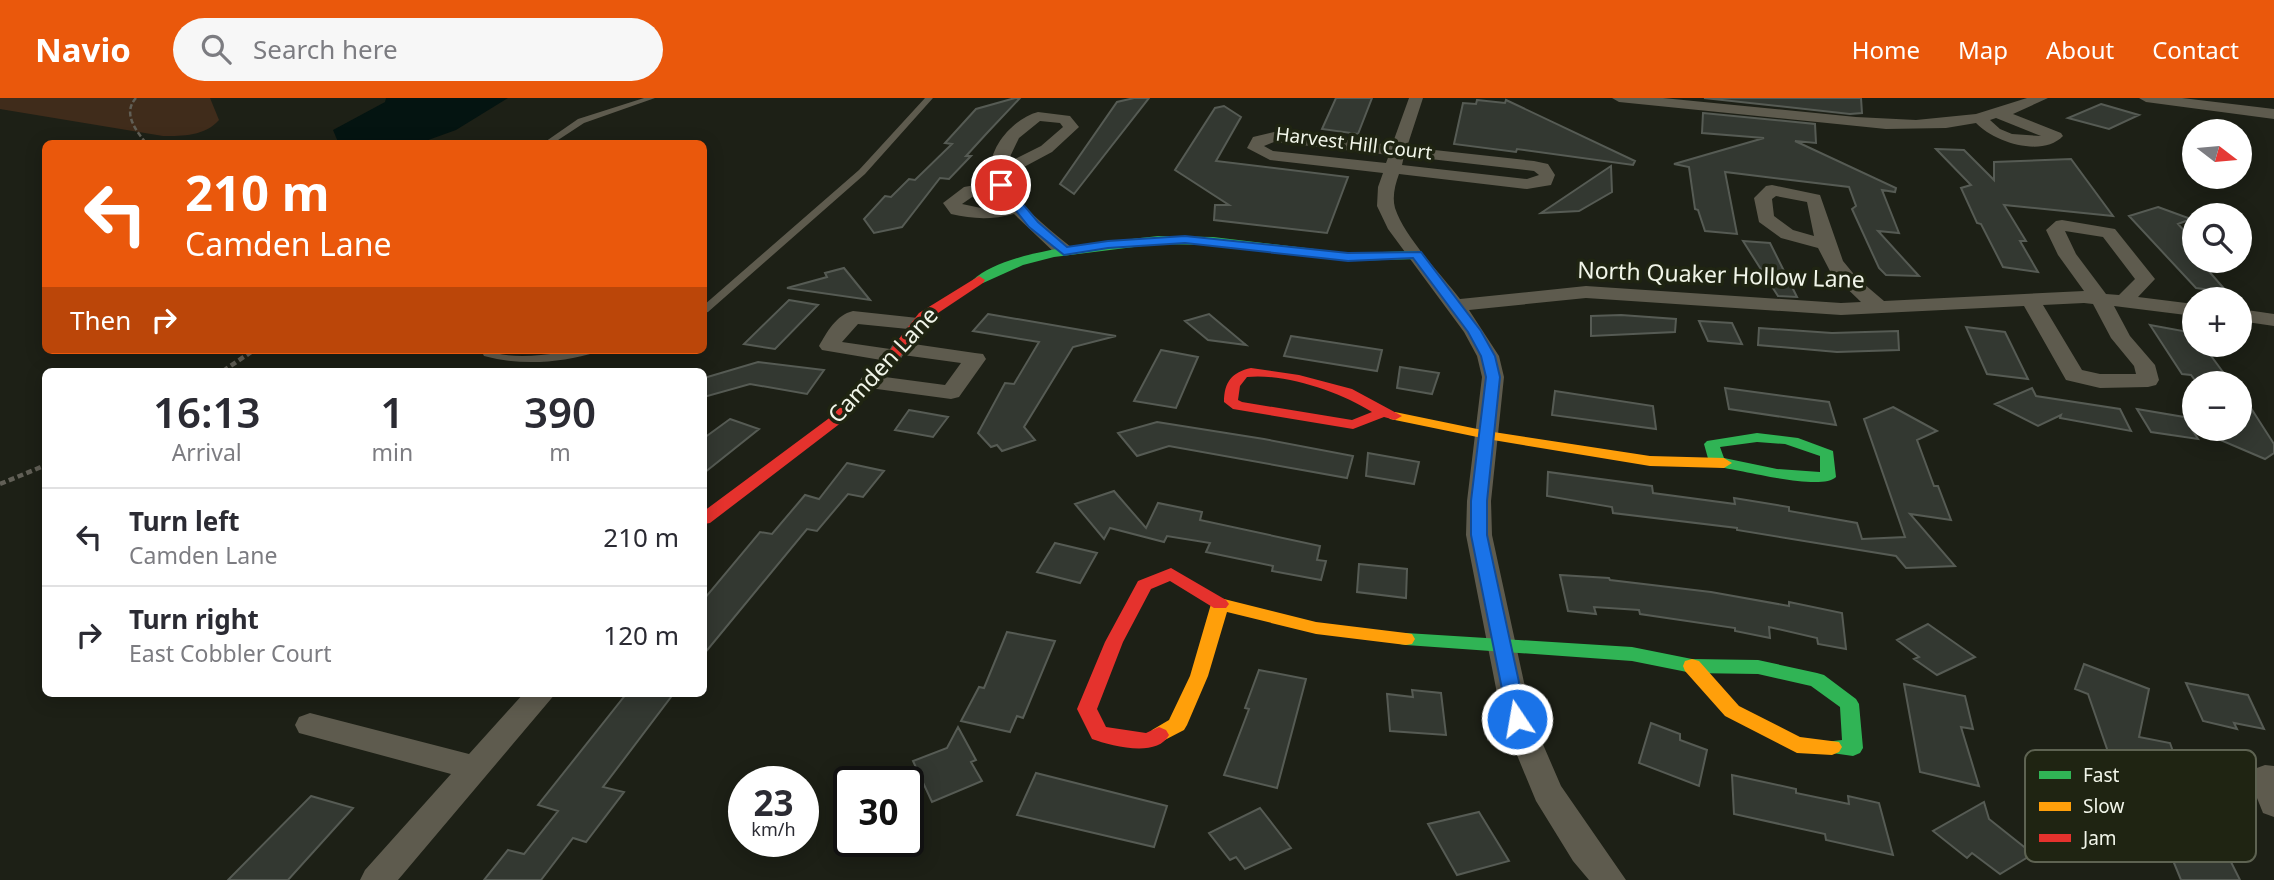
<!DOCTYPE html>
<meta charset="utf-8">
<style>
body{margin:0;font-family:"Noto Sans",sans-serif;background:#f7f7f7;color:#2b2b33;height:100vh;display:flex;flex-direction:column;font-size:26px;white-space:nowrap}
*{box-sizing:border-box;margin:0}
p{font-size:23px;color:#7c7c81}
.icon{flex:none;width:38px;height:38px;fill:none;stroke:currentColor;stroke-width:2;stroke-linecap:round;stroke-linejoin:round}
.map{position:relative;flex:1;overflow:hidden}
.details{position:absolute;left:42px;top:270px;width:665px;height:329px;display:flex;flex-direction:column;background:#fff;border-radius:10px;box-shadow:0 4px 18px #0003}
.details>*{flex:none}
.banner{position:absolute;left:42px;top:42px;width:665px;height:214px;border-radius:10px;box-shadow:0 4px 18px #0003;background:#ea580c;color:#fff;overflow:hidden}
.needle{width:46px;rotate:106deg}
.tools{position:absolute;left:2182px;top:21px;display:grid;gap:14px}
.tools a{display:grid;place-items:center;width:70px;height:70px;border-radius:50%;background:#fff;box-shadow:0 4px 18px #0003;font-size:35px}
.speed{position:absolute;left:728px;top:668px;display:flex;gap:14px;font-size:35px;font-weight:700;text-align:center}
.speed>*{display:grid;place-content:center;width:91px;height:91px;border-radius:50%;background:#fff;box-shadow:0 4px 18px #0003;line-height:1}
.speed small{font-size:18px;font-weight:400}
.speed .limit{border:4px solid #111;border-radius:10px;background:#fff;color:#111}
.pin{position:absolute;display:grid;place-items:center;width:60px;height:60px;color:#fff;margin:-30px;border:4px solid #fff;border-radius:50%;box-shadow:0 2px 7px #0007}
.me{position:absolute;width:77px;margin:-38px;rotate:348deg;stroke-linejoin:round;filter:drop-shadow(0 0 5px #0008)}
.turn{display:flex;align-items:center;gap:24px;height:147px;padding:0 28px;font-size:32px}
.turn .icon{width:91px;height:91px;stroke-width:2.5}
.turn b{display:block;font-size:49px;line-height:60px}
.then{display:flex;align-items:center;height:66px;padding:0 28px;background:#0003;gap:14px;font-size:26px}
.eta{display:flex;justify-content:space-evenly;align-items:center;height:119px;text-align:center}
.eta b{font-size:42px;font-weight:600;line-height:49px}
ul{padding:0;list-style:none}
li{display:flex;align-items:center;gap:21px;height:98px;padding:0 28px;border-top:2px solid #e1e1e2}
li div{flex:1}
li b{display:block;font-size:26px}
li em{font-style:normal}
header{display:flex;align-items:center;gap:42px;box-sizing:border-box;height:98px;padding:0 35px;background:#ea580c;color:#fff}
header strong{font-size:33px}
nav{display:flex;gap:38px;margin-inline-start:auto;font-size:24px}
.search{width:490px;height:63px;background:#f7f7f7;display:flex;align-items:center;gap:18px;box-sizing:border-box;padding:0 24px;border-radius:38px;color:#7c7c81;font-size:26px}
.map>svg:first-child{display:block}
</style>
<header>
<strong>Navio</strong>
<div class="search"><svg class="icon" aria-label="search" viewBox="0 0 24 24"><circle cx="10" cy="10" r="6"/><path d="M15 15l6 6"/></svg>Search here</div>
<nav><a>Home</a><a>Map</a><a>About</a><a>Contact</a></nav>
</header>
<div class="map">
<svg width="2274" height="782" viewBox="0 0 2274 782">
<rect width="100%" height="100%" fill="#1d2016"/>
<path fill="#402c1b" d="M0,0H210L219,22C205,38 183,38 163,38L0,11Z"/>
<path fill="#041411" d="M386,0H508L456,32L420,45L338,44L333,32L385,4Z"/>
<path fill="#333831" stroke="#565b54" stroke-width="2" d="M1015,0H1020L987,35L966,58H971L949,81L940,80L902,129L874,135L864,121L885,98L891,99L909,81L915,82L952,46L945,45L976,11Z
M1134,0H1149L1074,96L1060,86L1117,4Z
M1336,0H1372L1358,36L1322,31Z
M1704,0H1861L1862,15L1850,16Z
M1477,2L1505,5L1506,2L1635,63L1633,67L1517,51L1516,54L1454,46L1463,5L1476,6Z
M2101,6L2139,17L2109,31L2068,20Z
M1224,8L1241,19L1216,63L1348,79L1327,135L1214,122L1215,107H1229L1175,72L1215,10Z
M1703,15L1815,26L1816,45L1795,43L1896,90L1895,94L1882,92L1899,135L1878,133L1919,178L1886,177L1879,170L1852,111L1856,108L1849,89L1725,74L1737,136L1705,133L1698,112L1695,111L1689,69L1674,66L1764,40L1702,35Z
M1936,51L1964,52L1994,82V64L2071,61L2113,118L2004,107L2026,143H2020L2038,174L2003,169L1981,126L1977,125L1961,90L1971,87Z
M1611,68L1612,94L1579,113L1541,115Z
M2158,109L2191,121L2178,126L2194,144V163H2200L2227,194L2196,190L2129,118Z
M1743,143L1770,145L1797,199L1778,198Z
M844,170L870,202L787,190L827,179L825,175Z
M789,202L818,207L775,251L744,246Z
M988,216L1116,238L1073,249L1024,329L1035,342L1002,353L997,347L991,349L978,335L1005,285L1014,286L1039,244L973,233Z
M1209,216L1246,247L1208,242L1185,223Z
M1621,217L1676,221L1675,234L1591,238V218Z
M1699,223L1732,225L1742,246L1708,243Z
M2150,227L2194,235V247H2203L2231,285H2197L2191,277L2182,276Z
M1966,229L2005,234L2028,281L1987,276Z
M1759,230L1832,235L1898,233L1899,252L1837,254L1758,247Z
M1291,238L1382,252L1377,273L1284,258Z
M1161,252L1198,259L1176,310L1134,303Z
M758,264L824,272L807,296L750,286L704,299V280Z
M1400,269L1439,275L1432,296L1397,290Z
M1725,290L1829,304L1836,327L1729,311Z
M2032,290L2036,298L2120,311L2131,333L2060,320L2061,317L2038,328L1995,306Z
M1555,293L1653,308L1656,331L1552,317Z
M2240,293L2274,346V355L2265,361L2218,341L2230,331H2240Z
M1893,309L1937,333L1917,342L1934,388H1938L1951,422L1910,416L1955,468L1906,470L1896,458L1737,432V430L1613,415L1612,409L1547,398L1548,374L1652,388L1653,395L1735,406L1734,400L1789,409V413L1857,425L1862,441L1905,439L1864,321Z
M2137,311L2184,319L2198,341L2151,334Z
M909,312L948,319L933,339L895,332Z
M730,321L759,331L704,375V340Z
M1157,324L1264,341L1353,358L1347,380L1169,348L1137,358L1118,335Z
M1368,355L1419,364L1414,386L1366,378Z
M847,365L884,373L863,399L848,396L817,433L807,431L704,556V501L760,434L772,436L805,397L819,401Z
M1114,393L1146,430L1158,405L1202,414L1200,422L1320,448L1317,462L1326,463L1321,482L1272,473L1273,468L1206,454L1210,445L1167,438L1164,444L1110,430L1104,441L1075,406Z
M1055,445L1097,455L1080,485L1037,474Z
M1359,466L1407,471L1406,500L1357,494Z
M1560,477L1609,480L1610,482L1711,494L1789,508V504L1842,515L1846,551L1818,546L1817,540L1769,529L1770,540L1735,533V530L1640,516L1639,512L1594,509L1596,516L1568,513Z
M1928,526L1975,559L1937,577L1914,561L1919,559L1897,542Z
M1007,534L1055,543L1023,620L1017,618L1010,634L961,623L979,589L984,590Z
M2084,566L2149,591L2139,639L2170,645L2191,704L2202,706L2240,782H2181L2165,743L2155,741L2124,675L2115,674L2088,596L2075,591Z
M1259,572L1306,581L1277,690L1224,677L1249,611L1245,610Z
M2186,585L2248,597L2264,631L2234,625L2237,631L2203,623Z
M1904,586L1965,598L1973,631L1961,629L1979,688L1920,674Z
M1412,592L1441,595L1446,637L1390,633L1387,596L1413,599Z
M627,595H674L603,689L624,694L586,744L573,740L541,782H484L508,752L524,756L558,713L538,707Z
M1651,625L1680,636V642L1707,652L1699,688L1639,665Z
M958,629L976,662L971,664L982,683L932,704L913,663L947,650Z
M1036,675L1167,708L1154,749L1017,717Z
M1732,677L1796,691V695L1849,706L1848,698L1879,705L1893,757L1826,742L1825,736L1734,716Z
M311,698L353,710L288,782H228Z
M1984,704L1989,721L2033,756L2000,776L1972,755L1967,760L1933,733Z
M1260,710L1291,750L1245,771L1236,759L1230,762L1209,735Z
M1479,714L1509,763L1457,777L1428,726Z"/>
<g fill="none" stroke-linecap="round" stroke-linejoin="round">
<path stroke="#615f56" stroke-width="2.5" stroke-dasharray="5 2.5" stroke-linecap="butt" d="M136,0C122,15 136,33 147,46"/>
<path stroke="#615f56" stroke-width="4.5" stroke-dasharray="6 3.5" stroke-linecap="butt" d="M223,273L254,252
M0,386L46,367"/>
<path fill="#5e5b4e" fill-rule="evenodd" d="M644,0H655L584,25L552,46H542L578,21Z
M925,0H933L865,76L708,214L704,215V207L859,72Z
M486,252H496L495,255C529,263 563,252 598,252L597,254C561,265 521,268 484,258L483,256Z"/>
<path fill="#5e5b4e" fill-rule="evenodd" d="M1409,0H1423L1407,49L1534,63L1548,66L1555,77L1551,87L1527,91L1399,76C1395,87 1392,99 1395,110C1405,140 1441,176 1460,201L1586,188L1841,205L1861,204L1831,175L1818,150L1781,140L1759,124L1754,100L1766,88L1772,87L1820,97L1843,163L1857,180L1884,203L2084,193L2058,157L2046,132L2056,123L2062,122L2115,131L2155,181L2138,199L2194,206V218L2114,208L2130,238L2155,267L2159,282L2156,287L2148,289L2100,290L2066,282L2024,208L1841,217L1586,200L1469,212L1499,258L1504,279L1491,403L1492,437L1532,621L1561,688L1626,782H1589L1573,763L1536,703L1502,621L1466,437L1467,403L1482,279L1477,258L1464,234L1388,131L1377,108L1378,89L1383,75L1270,62L1247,50L1253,39L1274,34L1392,47ZM1274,44L1389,57L1386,65L1273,53L1264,48ZM1404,58L1534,73L1539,77L1527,81L1402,67ZM1776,98L1807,104L1814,138L1793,132L1774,118L1772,101ZM2065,133L2103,139L2135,181L2119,197L2106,196L2076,156ZM2084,205L2093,206L2111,240L2134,268L2136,276H2100L2082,272L2043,207Z
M1612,0H1663L1856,19L1916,22L1976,16L2027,0H2048L2013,16L2061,35L2063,38C2042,60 1994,44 1976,25L1946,30L1886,31L1619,4ZM1996,20L2041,38L2012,36L2000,31L1990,22Z
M2139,0H2182L2274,11V21L2146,4Z
M1038,14L1070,18L1079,29L1052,54L1007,78C1016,107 1047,129 1071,149L1073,153L1071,157H1057L1014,116C991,122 973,121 951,116L943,105L964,89L992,84C983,55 1011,21 1038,14ZM1040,23L1060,25L1063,29L1041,48L1007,65L1019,40ZM996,93L1006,107L981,110L962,106L975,97Z
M2240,211L2274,216V228L2240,223Z
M853,213L918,220L925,222L928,226L925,230L918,232L858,226L842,244L890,251L893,246L900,244L975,255L983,256L986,261L959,299L951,301L862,289L859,284L862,279L870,277L945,287L961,265L903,257L900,262L893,264L822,252L819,248C827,234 836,217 853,213Z
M524,595H556L398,782H360L365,772L451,676L299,635L295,627L299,619L310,615L469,656Z
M2265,667L2274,668V719L2263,715L2249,680L2254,671Z"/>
<path fill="#30b455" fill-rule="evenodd" d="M1158,138L1213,139L1348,155L1416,153L1422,157L1416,161L1348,163L1213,147L1158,146L1054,159L1023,167L983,185H975L973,182C1007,150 1111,144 1158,138Z
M1757,335L1798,340L1833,353L1836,379C1821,394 1739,371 1717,369L1709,364L1704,346L1707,343ZM1757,344L1785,346L1820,358V374L1777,371L1724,360L1720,349Z
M1406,535L1632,549L1692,561L1758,562L1817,575L1824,577L1856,601L1859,606L1863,650L1860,655L1853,658L1825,654L1822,649L1825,644L1842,642L1840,609L1811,588L1758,576L1692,575L1632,563L1406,547L1400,546L1397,541L1400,536Z"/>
<path fill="#ff9f0a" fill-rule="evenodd" d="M1395,314L1487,333L1650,358L1724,360L1732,365L1724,370L1650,368L1487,341L1390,321L1388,318L1390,315Z
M1220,500L1316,524L1406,535L1412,536L1415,541L1412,546L1406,547L1316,536L1227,514L1208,578L1187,627L1184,632L1159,645L1152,642L1149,637L1152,632L1169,622L1190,578L1211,506L1214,502Z
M1692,561L1699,563L1739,608L1800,639L1839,644L1842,649L1839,654L1832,657L1797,655L1725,618L1685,573L1683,568L1685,563Z"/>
<path fill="#e5322d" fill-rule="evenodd" d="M979,178L985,182L983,185L929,221L898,261L842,324L710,425L704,426V413L832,318L888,255L919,215Z
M1251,270L1299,277L1352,291L1402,318L1395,322L1384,319L1353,331L1233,311L1224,304C1224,284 1232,274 1251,270ZM1247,279C1285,275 1340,294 1372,314L1352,322L1242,304L1238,302L1240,288Z
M1171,470L1226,502L1229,506L1226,510H1214L1170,483L1151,491L1123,544L1097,611L1106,629L1146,635L1159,629L1166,632L1169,637C1157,660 1112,648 1092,641L1077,611L1105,544L1138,483Z"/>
</g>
<path fill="#1a73e8" stroke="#114b97" stroke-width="2" d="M997,85H1005L1038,124L1067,149L1108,143L1185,138L1348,155L1421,154L1481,233L1495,258L1500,279L1487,403V437L1527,621L1524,626L1517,628L1510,626L1508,621L1471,437V403L1486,279L1481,258L1468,234L1413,160L1348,163L1185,145L1108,150L1064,157L1029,129L997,89Z"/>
<g text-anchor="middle" stroke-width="7" stroke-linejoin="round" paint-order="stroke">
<g font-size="19" fill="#f1f5e9" stroke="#1f2412">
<text transform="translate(1354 45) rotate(7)" y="7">Harvest Hill Court</text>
</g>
<g font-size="23" fill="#f1f5e9" stroke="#1f2412">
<text transform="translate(1721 177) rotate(2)" y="8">North Quaker Hollow Lane</text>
<text transform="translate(883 267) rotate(-47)" y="8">Camden Lane</text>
</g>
</g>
<rect x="2025" y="652" width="231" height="112" rx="10" fill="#1f2412" stroke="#5e6352" stroke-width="2"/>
<rect x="2039" y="673" width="32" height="8" fill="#30b455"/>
<rect x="2039" y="704" width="32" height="9" fill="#ff9f0a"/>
<rect x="2039" y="736" width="32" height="8" fill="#e5322d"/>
<g font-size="19" fill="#f1f5e9">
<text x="2083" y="684">Fast</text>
<text x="2083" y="715">Slow</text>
<text x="2083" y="747">Jam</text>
</g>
</svg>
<div class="tools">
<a><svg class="needle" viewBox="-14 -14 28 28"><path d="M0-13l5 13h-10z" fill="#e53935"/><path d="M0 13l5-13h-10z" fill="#7c7c81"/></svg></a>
<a><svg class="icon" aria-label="search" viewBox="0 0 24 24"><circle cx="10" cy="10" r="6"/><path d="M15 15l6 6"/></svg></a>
<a>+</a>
<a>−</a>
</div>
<div class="speed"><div>23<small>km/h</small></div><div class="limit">30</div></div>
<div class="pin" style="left:1001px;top:87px;background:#d93025"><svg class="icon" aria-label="arrive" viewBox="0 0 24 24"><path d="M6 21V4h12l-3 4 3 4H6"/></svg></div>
<svg class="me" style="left:1517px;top:621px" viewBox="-20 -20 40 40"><circle r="17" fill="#1a73e8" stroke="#fff" stroke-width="3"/><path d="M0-11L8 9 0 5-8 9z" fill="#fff"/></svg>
<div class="banner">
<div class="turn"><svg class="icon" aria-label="left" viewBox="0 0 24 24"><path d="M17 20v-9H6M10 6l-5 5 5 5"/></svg><div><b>210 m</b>Camden Lane</div></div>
<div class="then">Then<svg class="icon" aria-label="right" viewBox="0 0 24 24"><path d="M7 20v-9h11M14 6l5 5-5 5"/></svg></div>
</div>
<section class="details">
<div class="eta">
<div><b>16:13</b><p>Arrival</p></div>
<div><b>1</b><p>min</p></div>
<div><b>390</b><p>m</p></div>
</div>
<ul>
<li><svg class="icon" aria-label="left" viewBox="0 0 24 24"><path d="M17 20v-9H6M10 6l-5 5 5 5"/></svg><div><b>Turn left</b><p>Camden Lane</p></div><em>210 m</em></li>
<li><svg class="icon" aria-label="right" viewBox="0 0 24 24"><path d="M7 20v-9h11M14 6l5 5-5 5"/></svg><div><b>Turn right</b><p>East Cobbler Court</p></div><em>120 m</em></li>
</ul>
</section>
</div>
